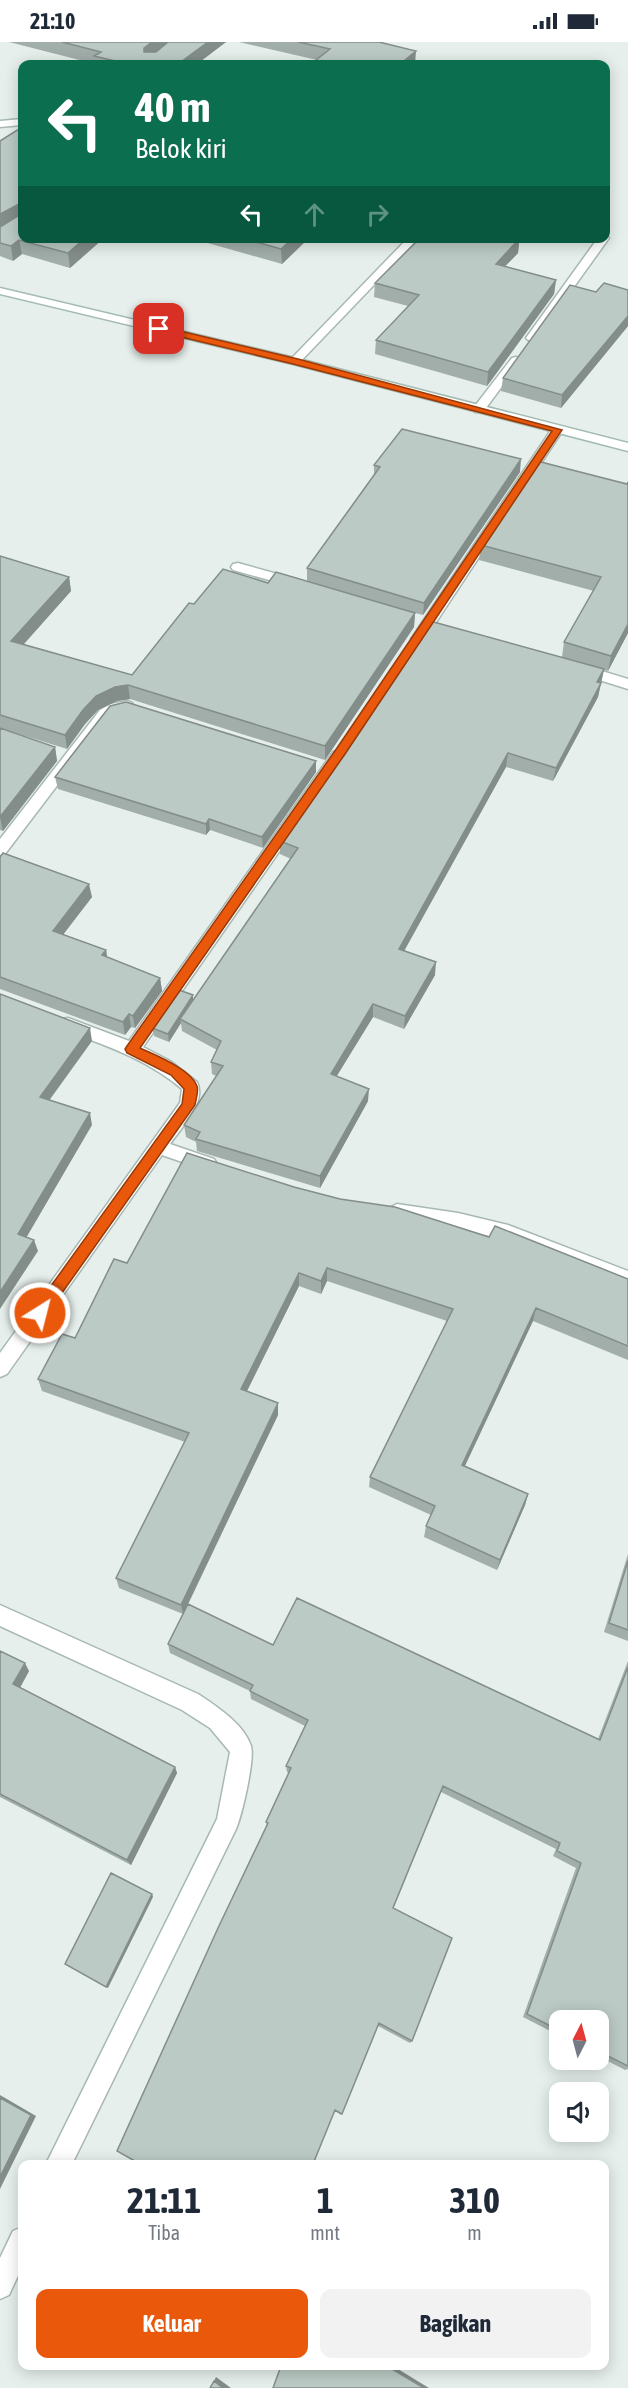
<!DOCTYPE html>
<html lang="id">
<style>
body{margin:0;font-family:"Asap Condensed",sans-serif;background:#f2f2f3;color:#1f2937;height:100vh;display:flex;flex-direction:column;font-size:22px;white-space:nowrap}
*{box-sizing:border-box;margin:0}
p{font-size:20px;color:#747a83}
.icon{flex:none;width:33px;height:33px;fill:none;stroke:currentColor;stroke-width:2;stroke-linecap:round;stroke-linejoin:round}
.map{position:relative;flex:1;overflow:hidden}
.details{position:absolute;left:18px;top:2118px;width:591px;height:210px;display:flex;flex-direction:column;background:#fff;border-radius:12px;box-shadow:0 3px 15px #0003}
.details>*{flex:none}
.guide{position:absolute;left:18px;top:18px;width:592px;height:183px;border-radius:12px;box-shadow:0 3px 15px #0003;background:#0b6e4f;color:#fff;overflow:hidden}
.needle{width:39px;rotate:6deg}
.controls{position:absolute;left:549px;top:1968px;display:grid;gap:12px}
.controls a{display:grid;place-items:center;width:60px;height:60px;border-radius:12px;background:#fff;box-shadow:0 3px 15px #0003;font-size:30px}
.pin{position:absolute;display:grid;place-items:center;width:51px;height:51px;color:#fff;margin:-26px;border-radius:12px;box-shadow:0 3px 9px #0006}
.me{position:absolute;width:66px;margin:-33px;rotate:36deg;stroke-linejoin:round;filter:drop-shadow(0 0 4px #0008)}
.turn{display:flex;align-items:center;gap:21px;height:126px;padding:0 18px;font-size:27px}
.turn .icon{width:78px;height:78px;stroke-width:2.5}
.turn b{display:block;font-size:42px;line-height:51px}
.lanes{display:flex;align-items:center;height:57px;padding:0 18px;background:#0003;justify-content:center;gap:30px;direction:ltr}
.lanes .off{opacity:.35}
.eta{display:flex;justify-content:space-evenly;align-items:center;height:102px;text-align:center}
.eta b{font-size:36px;font-weight:700;line-height:42px}
.action{display:flex;gap:12px;margin-top:auto;padding:12px 18px}
.action a{flex:1;height:69px;border-radius:12px;background:#ea580c;color:#fff;font-size:24px;font-weight:700;line-height:69px;text-align:center}
.action a+a{background:#f2f2f3;color:#1f2937}
.status{display:flex;justify-content:space-between;align-items:center;height:42px;padding:0 30px;background:#fff;direction:ltr}
.status svg{height:16px;fill:currentColor}
.map>svg:first-child{display:block}
</style>
<div class="status"><b>21:10</b><svg viewBox="0 0 49 12"><path d="M0 12V9h3v3zM5 12V6h3v6zM10 12V3h3v9zM15 12V0h3v12zM26 1h20v11H26zM47 4h2v5h-2z"/></svg></div>
<div class="map">
<svg width="628" height="2346" viewBox="0 0 628 2346">
<rect width="100%" height="100%" fill="#e6efeb"/>
<g fill="none" stroke-linecap="round" stroke-linejoin="round">
<g stroke="#a8b8b2" stroke-width="3">
<path id="minor" d="M22,77V83L0,85V79Z
M606,193L609,196L536,298H528L526,296L598,196H606Z
M408,196H419L299,321H291V317Z
M516,315L520,316V320L483,370H475V364L512,316Z
M557,384L563,388L423,600H413L411,597L413,594L551,388Z
M238,521L299,538L301,541L294,545L233,528L231,525L233,522Z
M579,622L628,637V647L574,630L572,627L574,624Z
M127,659L132,661L134,664L132,667L119,669L110,674L5,812L0,813V797L100,668L111,662Z
M338,709L345,714L343,718L143,1005L170,1019L197,1040C207,1060 181,1086 170,1102L214,1117L217,1122L214,1127L208,1129L162,1113L7,1332L0,1335V1311L180,1061L182,1047C147,1017 104,1003 62,987L60,982L62,977L68,976L129,999L333,710Z
M397,1162L458,1171L508,1183L628,1229V1245L508,1199L458,1186L391,1175L388,1170L391,1165Z
M0,1563L198,1652C216,1664 244,1682 251,1704C255,1717 242,1773 236,1787L72,2122H46L217,1777L230,1710L210,1686L182,1668L0,1584Z
M22,2185V2225L9,2253L0,2257V2216L13,2189Z"/>
</g>
<g stroke="#a4bbb3" stroke-width="3">
<path id="secondary" d="M0,246L295,316L628,401V409L293,322L0,252Z"/>
</g>
<use href="#minor" fill="#fff" fill-rule="evenodd"/>
<use href="#secondary" fill="#fff" fill-rule="evenodd"/>
</g>
<path fill="#a1aea9" d="M9,0H226L197,22H95Z
M239,0H379L317,18Z
M0,99L104,196L70,226L22,212L13,219L0,214Z
M190,196H309L282,222Z
M519,201L518,211L505,224L556,238L554,252L487,344L375,312L376,298L408,264L374,255L375,241Z
M628,248V284L561,366L501,349L503,336L596,250Z
M374,423L520,430L423,573L415,571L414,585L325,718L130,657L117,659L98,668L85,682L67,707L0,686V514L69,535L71,549L24,602L132,633L194,562L268,541L410,570L307,539V526L374,432Z
M628,440V591L608,629L604,628L598,655L553,739L506,725L404,909L435,933L404,987L373,975L336,1035L368,1059L320,1146L197,1109L196,1100L186,1095L184,1083L216,1034L212,1032L211,1020L217,1008L182,989L181,981L169,1000L154,994L152,986L193,953V958L291,817L280,812V799L562,615L564,600L594,549L479,518L481,503L627,442Z
M0,686L55,705L57,719L3,789L0,788Z
M316,730L263,806L210,788L206,793L58,747L55,735Z
M0,815L92,855L63,892L106,908L107,915L160,936L162,949L135,986L131,985L125,993L0,947Z
M294,1145L489,1195L628,1237V1318L533,1279L465,1424L528,1452L525,1463L497,1528L424,1495L426,1484L431,1473L369,1445L370,1435L447,1279L327,1239L321,1252L299,1244L247,1349L278,1373L185,1569L273,1603L598,1697L628,1619V2027L625,2028L598,2014V1978H560V1994L523,1975L576,1826L553,1814L556,1807L441,1750L393,1866L412,1999L410,2001L378,1984L342,2072L341,2073L335,2069L266,1780L289,1731L287,1730L286,1724L305,1684L251,1657L250,1649L170,1611L168,1602L183,1572L119,1546L116,1536L185,1400L42,1349L38,1337L75,1296L127,1221Z
M628,1512V1599L604,1590Z
M0,1609L29,1629L20,1646L175,1725L177,1731L131,1823L0,1755Z"/>
<path fill="#838d89" d="M152,0H170L145,22L144,6Z
M208,0H226L197,22H178Z
M416,9L415,22H400Z
M19,162L21,176L0,188V172Z
M85,196H104L70,226L68,211Z
M293,196H309L282,222L281,207Z
M513,196H523L519,201L518,211L494,236L496,222Z
M19,198L22,212L13,219L11,204Z
M556,238L554,252L487,344L488,330Z
M628,274V284L561,366L562,353Z
M521,417L520,430L423,573L424,561Z
M69,535L71,549L14,613L11,599Z
M415,571L414,585L325,718V704Z
M628,582V591L608,629L611,614Z
M604,627L598,655L553,739L556,726Z
M128,643L130,657L117,659L98,668L85,682L67,707L65,693L83,668L96,654L115,645Z
M55,705L57,719L3,789L0,775Z
M508,711L506,725L398,920L399,907Z
M316,719V730L263,806L262,795Z
M209,777L210,788L206,793V782Z
M89,842L92,855L56,902L53,889Z
M106,908L108,921L102,913Z
M436,920L435,933L404,987L405,974Z
M160,936L162,949L135,986L133,974Z
M193,953V961L180,977L181,981L169,1000L168,992Z
M373,962V975L330,1045L331,1032Z
M129,972L131,985L125,993L123,980Z
M90,986L92,999L43,1067L40,1055Z
M369,1047L368,1059L320,1146V1134Z
M90,1071L92,1083L22,1203L18,1192Z
M34,1198L38,1209L0,1267V1250Z
M327,1226V1239L321,1252V1239Z
M299,1231V1244L242,1359L241,1347Z
M536,1266L533,1279L460,1434L462,1423Z
M278,1361V1373L183,1572L181,1563Z
M528,1452L525,1463L497,1528L500,1518Z
M25,1621L29,1629L18,1649L13,1642Z
M175,1725L177,1731L131,1823L127,1818Z
M152,1852L153,1855L108,1946L106,1945Z
M0,2053L36,2074L0,2147Z
M387,2324H393L429,2346H424Z
M216,2335L231,2346H223L214,2339Z"/>
<path fill="#bbcac4" stroke="#838d89" stroke-width="1.5" d="M62,0H152L144,6V10H156L168,0H208L178,22H128L94,14L101,10Z
M298,0H379L416,9L400,22H311L330,7Z
M22,85V196H85L68,211L19,198L11,204L0,201V185L21,172L22,162H19L0,172V99Z
M242,196H293L281,207Z
M420,196L519,197L496,222L556,238L488,330L376,298L419,253L375,241Z
M604,241L628,248V274L562,353L503,336L570,243L596,250Z
M402,387L521,417L424,561L307,526L380,425L374,423Z
M537,419L627,442L628,440V582L611,614L564,600L601,535L481,503Z
M0,514L69,535L11,599L132,633L189,561L194,562L223,527L268,541L276,530L415,571L325,704L128,643L115,645L96,654L83,668L65,693L0,673Z
M430,579L604,627L597,640L601,641L556,726L508,711L399,907L436,920L405,974L373,962L331,1032L369,1047L320,1134L196,1097L200,1090L184,1083L223,1024L211,1020L221,999L180,977L298,806L280,799Z
M126,660L316,719L262,795L209,777L206,782L55,735L110,664Z
M0,686L55,705L0,775Z
M3,811L89,842L53,889L106,908L102,913L160,936L133,974L129,972L123,980L0,935V815Z
M179,948L193,953L168,992L152,986Z
M0,952L90,986L40,1055L90,1071L18,1192L34,1198L0,1250Z
M187,1111L294,1145L340,1157L395,1165L489,1195L495,1184L628,1237V1304L536,1266L462,1423L528,1452L500,1518L426,1484L435,1464L370,1435L453,1267L327,1226L321,1239L299,1231L241,1347L278,1361L181,1563L116,1536L189,1391L38,1337L62,1292L75,1296L114,1217L127,1221Z
M628,1519V1588L609,1581Z
M297,1556L600,1698L628,1625V2024L598,2009V1978H560V1989L527,1972L581,1821L557,1809L560,1801L443,1744L393,1866L452,1896L412,1999L379,1981L342,2072L335,2068L313,2122H140L117,2109L218,1886L268,1781L266,1780L291,1726L286,1724L308,1678L250,1649L253,1643L168,1602L188,1562L273,1603Z
M0,1609L25,1621L13,1642L175,1725L127,1818L0,1752Z
M111,1831L152,1852L106,1945L65,1922Z
M0,2056L31,2073L0,2135Z
M281,2324H387L424,2346H273Z
M214,2339L223,2346H210Z"/>
<path fill="#ea580c" stroke="#983908" stroke-width="1.5" d="M159,284L298,317L562,388L345,712L140,1006C155,1013 191,1027 197,1044C199,1049 196,1057 195,1063L45,1275L40,1277L35,1275L33,1271L35,1266L182,1062L184,1047L171,1033L127,1011L125,1007L127,1004L337,706L552,389L293,322L156,289L155,287Z"/>
</svg>
<div class="controls">
<a><svg class="needle" viewBox="-14 -14 28 28"><path d="M0-13l5 13h-10z" fill="#e53935"/><path d="M0 13l5-13h-10z" fill="#747a83"/></svg></a>
<a><svg class="icon" aria-label="sound" viewBox="0 0 24 24"><path d="M4 9h4l5-4v14l-5-4H4zM17 9q2 3 0 6"/></svg></a>
</div>
<div class="pin" style="left:159px;top:287px;background:#d93025"><svg class="icon" aria-label="arrive" viewBox="0 0 24 24"><path d="M6 21V4h12l-3 4 3 4H6"/></svg></div>
<svg class="me" style="left:40px;top:1271px" viewBox="-20 -20 40 40"><circle r="17" fill="#ea580c" stroke="#fff" stroke-width="3"/><path d="M0-11L8 9 0 5-8 9z" fill="#fff"/></svg>
<div class="guide">
<div class="turn"><svg class="icon" aria-label="left" viewBox="0 0 24 24"><path d="M17 20v-9H6M10 6l-5 5 5 5"/></svg><div><b>40 m</b>Belok kiri</div></div>
<div class="lanes"><svg class="icon" aria-label="left" viewBox="0 0 24 24"><path d="M17 20v-9H6M10 6l-5 5 5 5"/></svg><svg class="icon off" aria-label="ahead" viewBox="0 0 24 24"><path d="M12 20V5M6 11l6-6 6 6"/></svg><svg class="icon off" aria-label="right" viewBox="0 0 24 24"><path d="M7 20v-9h11M14 6l5 5-5 5"/></svg></div>
</div>
<section class="details">
<div class="eta">
<div><b>21:11</b><p>Tiba</p></div>
<div><b>1</b><p>mnt</p></div>
<div><b>310</b><p>m</p></div>
</div>
<div class="action"><a>Keluar</a><a>Bagikan</a></div>
</section>
</div>
